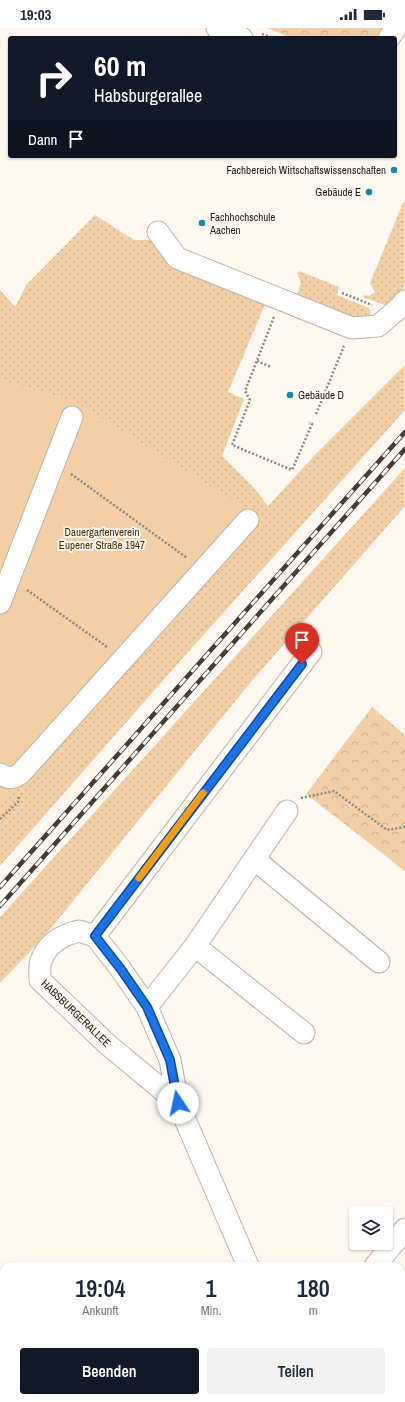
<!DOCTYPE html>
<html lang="de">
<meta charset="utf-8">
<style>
body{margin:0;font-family:"Archivo Narrow",sans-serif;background:#f2f2f3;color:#1f2937;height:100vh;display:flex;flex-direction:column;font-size:15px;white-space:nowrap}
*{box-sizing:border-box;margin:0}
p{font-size:13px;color:#747a83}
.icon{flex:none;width:22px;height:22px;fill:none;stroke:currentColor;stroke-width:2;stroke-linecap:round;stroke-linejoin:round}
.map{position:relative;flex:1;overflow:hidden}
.drawer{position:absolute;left:0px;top:1234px;width:405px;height:140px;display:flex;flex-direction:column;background:#fff;border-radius:12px 12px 0 0;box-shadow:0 1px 3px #0004}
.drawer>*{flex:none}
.guide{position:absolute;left:8px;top:8px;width:389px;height:122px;border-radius:4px;box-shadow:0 1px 3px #0004;background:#111827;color:#fff;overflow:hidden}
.fabs{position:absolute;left:349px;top:1178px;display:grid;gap:8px}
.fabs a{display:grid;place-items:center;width:44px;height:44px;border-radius:4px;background:#fff;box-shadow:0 1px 3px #0004;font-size:20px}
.pin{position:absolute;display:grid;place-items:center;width:34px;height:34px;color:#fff;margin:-41px -17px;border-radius:50% 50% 50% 0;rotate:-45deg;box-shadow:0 0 4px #0007}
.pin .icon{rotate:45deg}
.me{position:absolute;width:44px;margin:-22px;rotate:349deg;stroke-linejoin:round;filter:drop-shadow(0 0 3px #0008)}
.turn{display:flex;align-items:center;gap:14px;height:84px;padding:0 20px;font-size:18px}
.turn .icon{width:52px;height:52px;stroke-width:2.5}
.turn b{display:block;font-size:28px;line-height:34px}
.then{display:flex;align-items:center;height:38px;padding:0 20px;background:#0003;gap:8px;font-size:15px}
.eta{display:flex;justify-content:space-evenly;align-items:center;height:68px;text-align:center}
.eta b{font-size:24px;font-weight:600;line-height:28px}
.button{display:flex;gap:8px;margin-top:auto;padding:8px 20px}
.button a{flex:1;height:46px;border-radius:4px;background:#111827;color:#fff;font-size:16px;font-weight:600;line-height:46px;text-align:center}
.button a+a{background:#f2f2f3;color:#1f2937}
.status{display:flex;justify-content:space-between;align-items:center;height:28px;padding:0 20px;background:#fff;direction:ltr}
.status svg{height:11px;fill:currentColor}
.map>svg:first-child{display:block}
</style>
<div class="status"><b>19:03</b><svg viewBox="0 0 49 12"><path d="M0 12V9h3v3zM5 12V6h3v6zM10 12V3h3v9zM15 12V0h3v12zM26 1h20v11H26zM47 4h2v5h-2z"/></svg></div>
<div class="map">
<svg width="405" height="1374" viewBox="0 0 405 1374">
<defs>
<pattern id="grass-dots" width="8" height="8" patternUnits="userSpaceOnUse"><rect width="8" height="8" fill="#f2cfa6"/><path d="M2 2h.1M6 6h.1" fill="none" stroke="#cfb18e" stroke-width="1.8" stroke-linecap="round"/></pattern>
<pattern id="park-crowns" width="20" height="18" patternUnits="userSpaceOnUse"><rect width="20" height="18" fill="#f2cfa6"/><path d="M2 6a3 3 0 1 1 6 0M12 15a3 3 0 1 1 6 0" fill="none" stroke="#cfb18e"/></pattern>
</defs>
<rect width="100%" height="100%" fill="#fef8f1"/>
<path fill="url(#grass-dots)" d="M405,174V256L401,268L387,278L363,269L364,267L369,268L375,264L370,255L403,175Z
M95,187L134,212H154L266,274L228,364L244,371L222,428L254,460L268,478L313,429L405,337V382L181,632L0,838V777L258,488L75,374L0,352V262L15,279L27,256Z
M299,243L339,259L337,267L369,280L372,291L358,292L296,269L301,255L297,245Z
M405,440V478L250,655L43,910L0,955V889Z"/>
<path fill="url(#park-crowns)" d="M267,0H384L375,10H292Z
M372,679L405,707V843L306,766Z"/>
<path fill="#f2cfa6" d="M0,352L75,374L258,488L0,777Z
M405,815V843L392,833Z
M405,1307V1337L401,1338V1311Z"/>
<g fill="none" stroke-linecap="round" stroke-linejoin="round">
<g stroke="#c1b3a2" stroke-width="23">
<path id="minor" d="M217,0L242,10
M389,10L396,0
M158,204L177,230L352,300L378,298L398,281L405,273
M0,575L72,389
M0,746C8,751 13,751 21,745L248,492
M254,831L379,934
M79,903L95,908L120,940L147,979L170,1032L178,1075L107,1016L40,952C40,946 39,938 41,933C47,915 62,907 79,903Z
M95,908L311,624
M195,918L304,1005
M147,979L195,918L287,783
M178,1075L248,1238
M375,1238L405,1201
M308,1370L310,1374
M77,1374L82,1370
M278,1374L286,1370"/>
</g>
<path stroke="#8f8a83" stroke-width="2.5" stroke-dasharray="2 2" stroke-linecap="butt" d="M262,6L273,10
M342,265L372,277
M274,289L245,363L250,372L232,417L292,442L312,396L309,395
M257,333L271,339
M316,386L344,318
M71,446L187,530
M27,562L107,619
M301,770L334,763L387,802L405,799
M0,791L18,774L19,767"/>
<use href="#minor" stroke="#fff" stroke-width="21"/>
<g stroke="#433e37" stroke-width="4.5">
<path id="rail" d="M0,859L405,404
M0,878L405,421"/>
</g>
<use href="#rail" stroke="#fef8f1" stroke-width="3" stroke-dasharray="9" stroke-linecap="butt"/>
</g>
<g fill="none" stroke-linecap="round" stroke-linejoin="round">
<g stroke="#114b97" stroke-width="10">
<path id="route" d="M178,1075L170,1032L147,979L120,940L95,908L302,636"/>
</g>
<use href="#route" stroke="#1a73e8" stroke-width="7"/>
<path stroke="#f59e0b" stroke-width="7" d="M139,850L203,765"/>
</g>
<g fill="#0a8cac" stroke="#fef8f1" stroke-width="1.5">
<circle cx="394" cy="142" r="4"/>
<circle cx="369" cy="164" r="4"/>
<circle cx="202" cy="195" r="4"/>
<circle cx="290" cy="367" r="4"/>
</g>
<g text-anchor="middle" stroke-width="4" stroke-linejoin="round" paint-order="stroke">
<g font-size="11" fill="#241f18" stroke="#fef8f1" text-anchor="end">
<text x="386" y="146">Fachbereich Wirtschaftswissenschaften</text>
<text x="361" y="168">Gebäude E</text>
<text x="210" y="193" text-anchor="start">Fachhochschule<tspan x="210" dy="13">Aachen</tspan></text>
<text x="298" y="371" text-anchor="start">Gebäude D</text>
</g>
<g font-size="11" fill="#4a2e02" stroke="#fef8f1">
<text x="102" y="508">Dauergartenverein<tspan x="102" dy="13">Eupener Straße 1947</tspan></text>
</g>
<g font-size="11" fill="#241f18" stroke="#fef8f1">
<text transform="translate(76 985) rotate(44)" y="4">HABSBURGERALLEE</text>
</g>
</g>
</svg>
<div class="fabs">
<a><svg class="icon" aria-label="layers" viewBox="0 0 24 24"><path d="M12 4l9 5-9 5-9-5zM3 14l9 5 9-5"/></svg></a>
</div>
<div class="pin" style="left:302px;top:636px;background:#d93025"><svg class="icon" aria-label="arrive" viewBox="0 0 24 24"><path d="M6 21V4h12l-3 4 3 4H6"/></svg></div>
<svg class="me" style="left:178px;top:1075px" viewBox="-20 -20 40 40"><circle r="19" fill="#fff"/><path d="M0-13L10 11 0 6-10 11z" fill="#1a73e8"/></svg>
<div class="guide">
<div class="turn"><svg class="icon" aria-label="right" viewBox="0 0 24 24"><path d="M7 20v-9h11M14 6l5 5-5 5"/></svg><div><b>60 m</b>Habsburgerallee</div></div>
<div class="then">Dann<svg class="icon" aria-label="arrive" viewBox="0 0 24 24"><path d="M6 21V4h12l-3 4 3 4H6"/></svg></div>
</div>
<section class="drawer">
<div class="eta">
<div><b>19:04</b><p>Ankunft</p></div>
<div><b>1</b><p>Min.</p></div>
<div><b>180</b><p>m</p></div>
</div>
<div class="button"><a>Beenden</a><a>Teilen</a></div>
</section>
</div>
